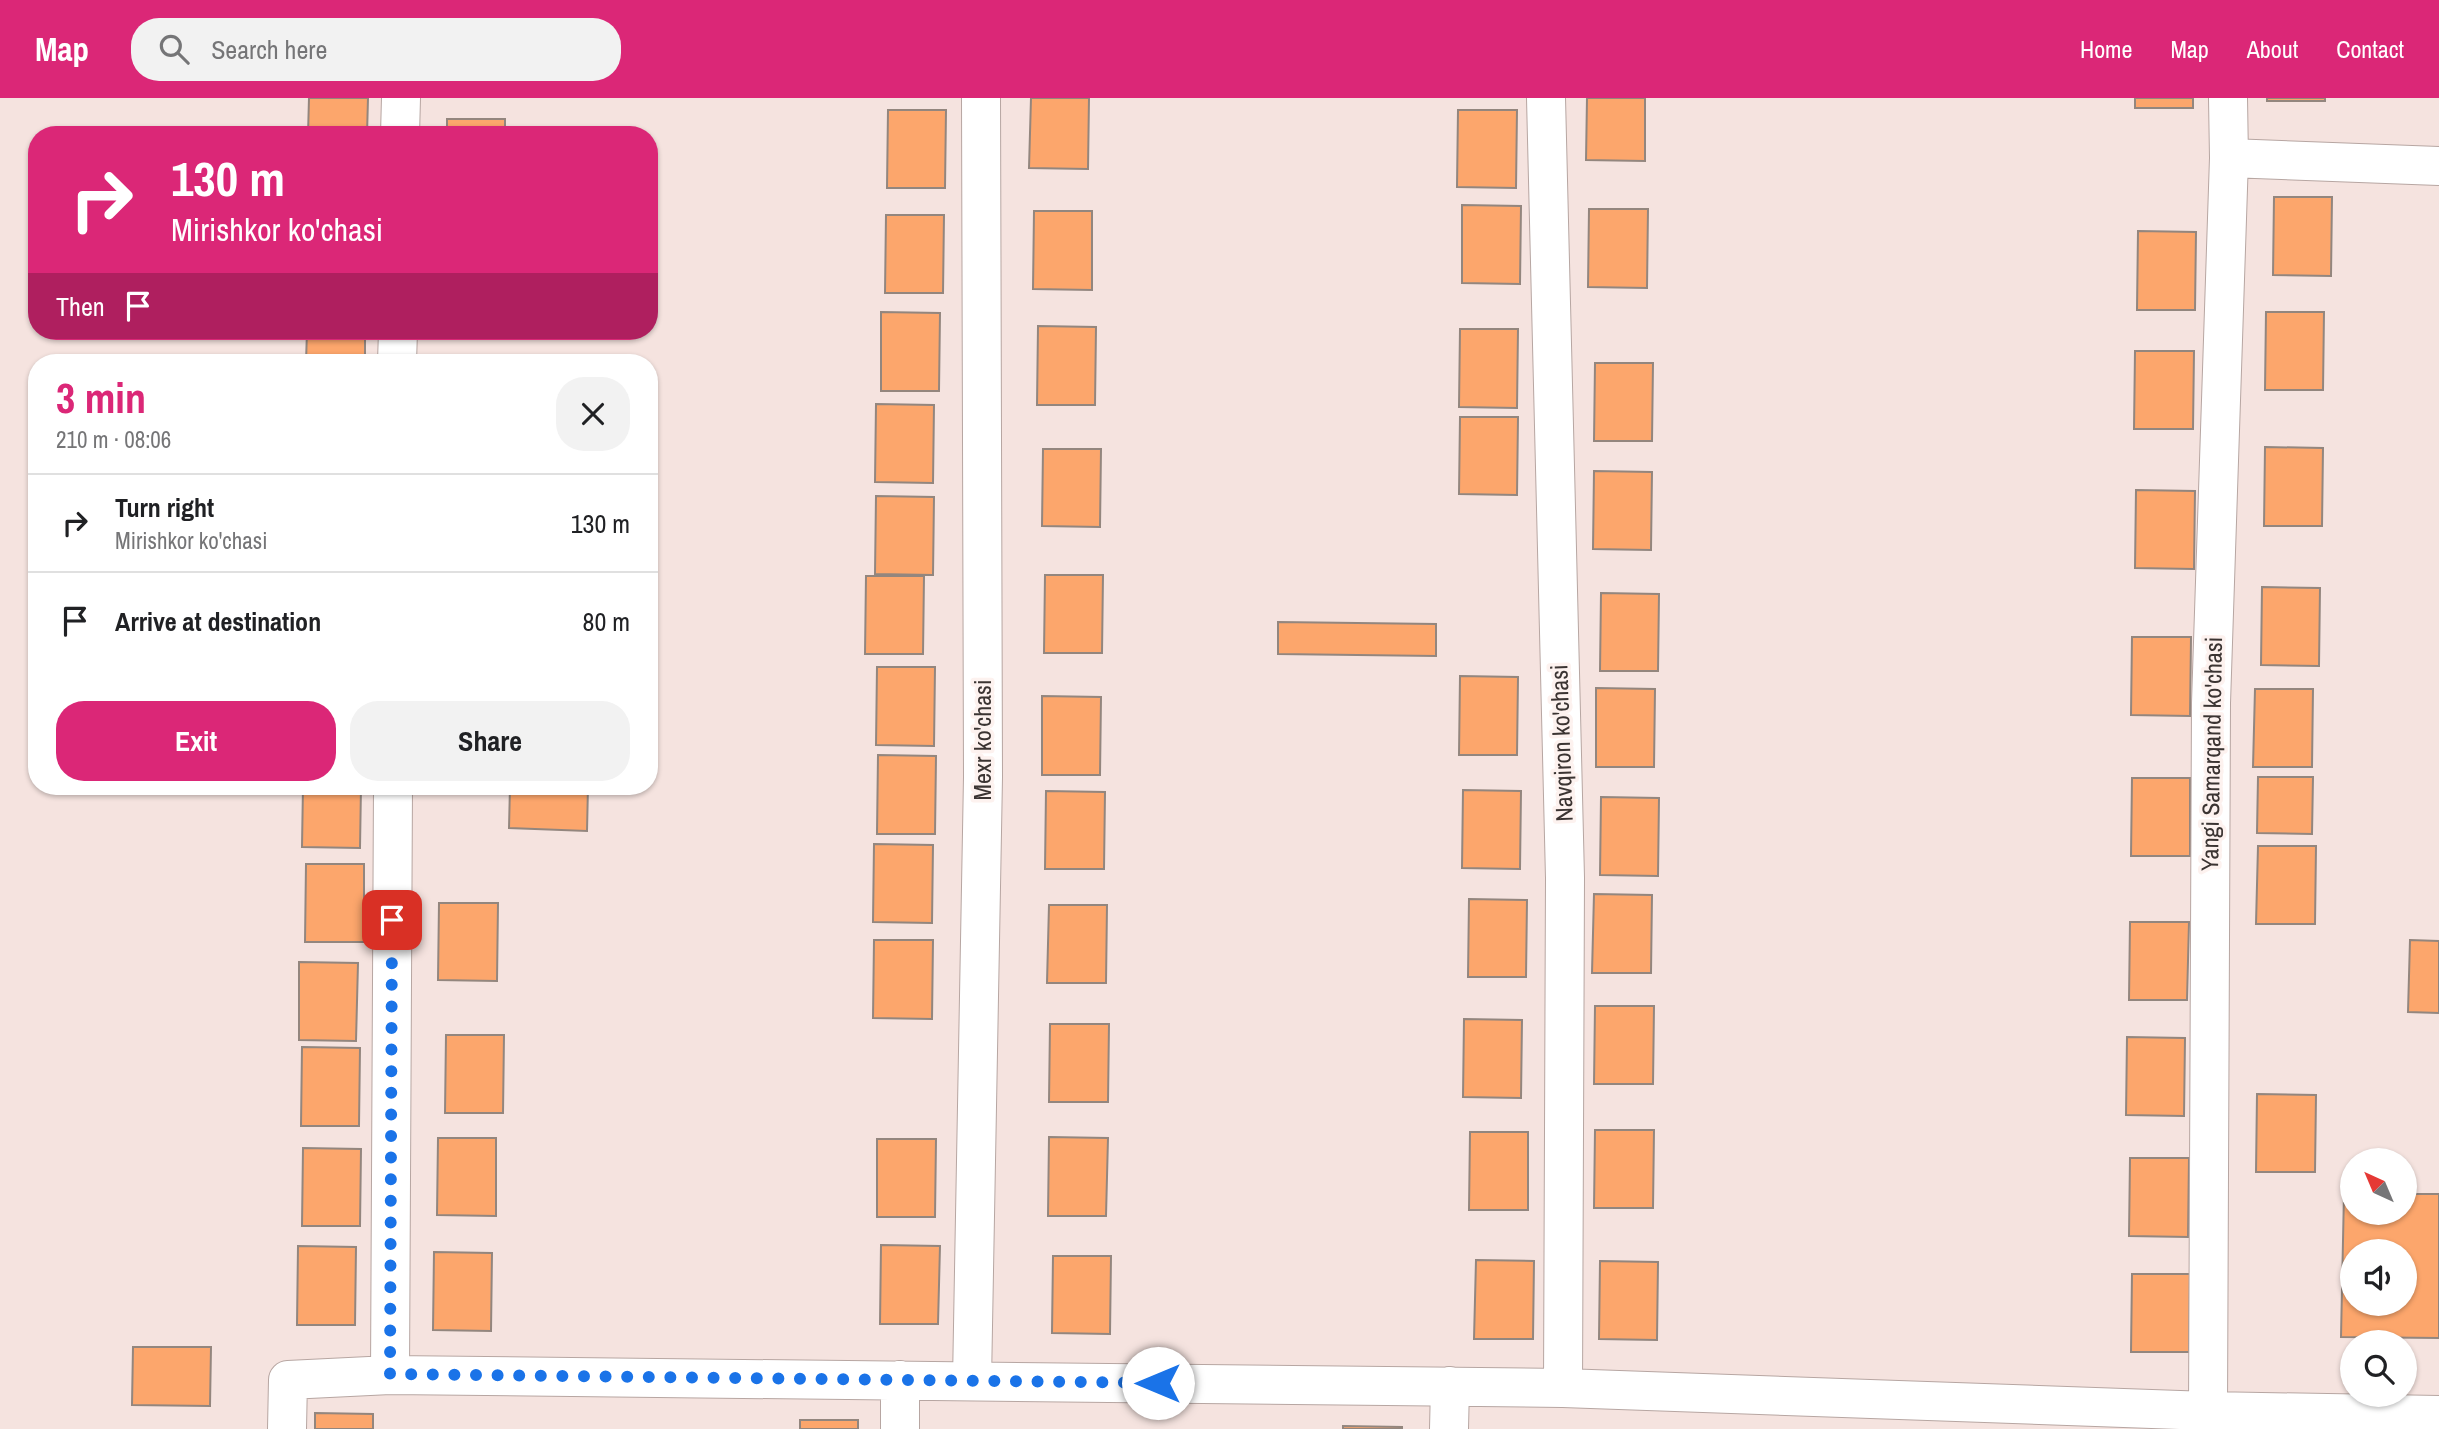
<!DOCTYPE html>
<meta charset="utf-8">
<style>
body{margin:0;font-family:"Archivo Narrow",sans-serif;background:#f2f2f2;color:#202124;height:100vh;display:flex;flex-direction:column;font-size:26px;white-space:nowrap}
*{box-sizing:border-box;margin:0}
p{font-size:23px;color:#757577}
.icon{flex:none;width:38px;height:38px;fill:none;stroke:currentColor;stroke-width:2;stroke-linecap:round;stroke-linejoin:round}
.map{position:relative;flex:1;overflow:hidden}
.side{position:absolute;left:28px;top:256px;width:630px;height:441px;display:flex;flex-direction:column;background:#fff;border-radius:28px;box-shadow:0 2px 5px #0004}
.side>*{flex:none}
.banner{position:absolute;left:28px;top:28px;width:630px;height:214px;border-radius:28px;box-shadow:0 2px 5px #0004;background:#db2777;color:#fff;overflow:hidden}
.needle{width:46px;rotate:316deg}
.tools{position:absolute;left:2340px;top:1050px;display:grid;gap:14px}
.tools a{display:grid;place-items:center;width:77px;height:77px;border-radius:50%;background:#fff;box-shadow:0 2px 5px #0004;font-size:35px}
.pin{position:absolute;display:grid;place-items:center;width:60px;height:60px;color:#fff;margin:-30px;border-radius:14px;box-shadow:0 4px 10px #0006}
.me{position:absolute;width:77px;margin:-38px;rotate:270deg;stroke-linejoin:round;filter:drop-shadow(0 0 5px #0008)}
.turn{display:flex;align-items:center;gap:24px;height:147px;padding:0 28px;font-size:32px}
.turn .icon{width:91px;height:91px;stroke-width:2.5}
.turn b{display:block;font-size:49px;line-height:60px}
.then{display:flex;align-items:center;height:66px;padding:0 28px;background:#0003;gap:14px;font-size:26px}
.round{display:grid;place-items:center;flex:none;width:74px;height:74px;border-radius:28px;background:#f2f2f2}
.summary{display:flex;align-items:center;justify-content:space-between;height:119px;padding:0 28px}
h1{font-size:42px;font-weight:800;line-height:52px;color:#db2777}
.primary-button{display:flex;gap:14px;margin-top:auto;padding:14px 28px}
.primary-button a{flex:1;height:80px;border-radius:28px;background:#db2777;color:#fff;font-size:28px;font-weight:800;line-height:80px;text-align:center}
.primary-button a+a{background:#f2f2f2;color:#202124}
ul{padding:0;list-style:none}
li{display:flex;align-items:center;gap:21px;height:98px;padding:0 28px;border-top:2px solid #e0e0e0}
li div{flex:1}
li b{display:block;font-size:26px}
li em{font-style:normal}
header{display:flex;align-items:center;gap:42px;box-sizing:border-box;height:98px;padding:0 35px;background:#db2777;color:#fff}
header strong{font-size:33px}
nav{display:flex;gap:38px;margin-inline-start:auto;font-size:24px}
.search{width:490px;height:63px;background:#f2f2f2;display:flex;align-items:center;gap:18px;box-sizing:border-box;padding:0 24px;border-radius:28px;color:#757577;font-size:26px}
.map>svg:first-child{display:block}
</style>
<header>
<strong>Map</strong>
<div class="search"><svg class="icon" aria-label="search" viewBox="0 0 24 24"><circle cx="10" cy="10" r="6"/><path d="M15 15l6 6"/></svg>Search here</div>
<nav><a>Home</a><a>Map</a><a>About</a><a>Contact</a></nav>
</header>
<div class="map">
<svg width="2439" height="1331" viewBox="0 0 2439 1331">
<rect width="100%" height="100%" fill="#f5e3df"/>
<path fill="#fca66c" stroke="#93867e" stroke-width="2" fill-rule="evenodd" d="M309,0H368L367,37H308Z
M1031,0H1089L1088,71L1029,70Z
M1587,0H1645V63L1586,62Z
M2135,0H2193V10H2135Z
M2267,0H2325V3H2267Z
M888,12H946L945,90H887Z
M1458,12H1517L1516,90L1457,89Z
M447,21H505V37H447Z
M2274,99H2332L2331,178L2273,177Z
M1462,107L1521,108L1520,186L1462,185Z
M1589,111H1648L1647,190L1588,189Z
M1034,113H1092V192L1033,191Z
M886,117H944L943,195H885Z
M2138,133L2196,134L2195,212H2137Z
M881,214L940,215L939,293H881Z
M2266,214H2324L2323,292H2265Z
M1038,228L1096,229L1095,307H1037Z
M1460,231H1518L1517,310L1459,309Z
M307,233H365V264H306Z
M2135,253H2194L2193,331H2134Z
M1595,265H1653L1652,343H1594Z
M876,306L934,307L933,385L875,384Z
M1460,319H1518L1517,397L1459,396Z
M2265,349L2323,350L2322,428H2264Z
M1043,351H1101L1100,429L1042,428Z
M1594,373L1652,374L1651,452L1593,451Z
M2136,392L2195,393L2194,471L2135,470Z
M876,398L934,399L933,477L875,476Z
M1045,477H1103L1102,555H1044Z
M866,478H924L923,556H865Z
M2262,489L2320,490L2319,568L2261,567Z
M1601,495L1659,496L1658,573H1600Z
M1278,524L1436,526V558L1278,556Z
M2132,539H2191L2190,618L2131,617Z
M877,569H935L934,648L876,647Z
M1460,578L1518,579L1517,657H1459Z
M1596,590L1655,591L1654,669H1596Z
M2255,591H2313L2312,669H2253Z
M1042,598L1101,599L1100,677H1042Z
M878,657L936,658L935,736H877Z
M2258,679H2313L2312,736L2257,735Z
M2132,680H2190V758H2131Z
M303,688H361L360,750L302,749Z
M510,688H588L587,733L509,730Z
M1463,692L1521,693L1520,771L1462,770Z
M1046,693L1105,694L1104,771H1045Z
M1601,699L1659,700L1658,778L1600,777Z
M874,746L933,747L932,825L873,824Z
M2258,748H2316L2315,826H2256Z
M306,766H364V844H305Z
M1594,796L1652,797L1651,875H1592Z
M1469,801L1527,802L1526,879H1468Z
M439,805H498L497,883L438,882Z
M1049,807H1107L1106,885H1047Z
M2130,824H2189L2187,902H2129Z
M874,842H933L932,921L873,920Z
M2410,842L2439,843V915L2408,914Z
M299,864L358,865L356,943L299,942Z
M1595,908H1654L1653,986H1594Z
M1464,921L1522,922L1521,1000L1463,999Z
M1050,926H1109L1108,1004H1049Z
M446,937H504L503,1015H445Z
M2127,939L2185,940L2184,1018L2126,1017Z
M302,949L360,950L359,1028H301Z
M2257,996L2316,997L2315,1074H2256Z
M1595,1032H1654L1653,1110H1594Z
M1470,1034H1528V1112H1469Z
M1049,1039L1108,1040L1106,1118H1048Z
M438,1040H496V1118L437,1117Z
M877,1041H936L935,1119H877Z
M303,1050L361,1051L360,1128H302Z
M2130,1060H2189L2188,1139L2129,1138Z
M2344,1095H2352V1115H2404V1096H2439V1240L2341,1239ZM2352,1153H2404V1206H2352Z
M881,1147L940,1148L938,1226H880Z
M298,1148L356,1149L355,1227H297Z
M434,1154L492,1155L491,1233L433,1232Z
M1053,1158H1111L1110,1236L1052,1235Z
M1476,1162L1534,1163L1533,1241H1474Z
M1600,1163L1658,1164L1657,1242L1599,1241Z
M2132,1176H2190L2189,1254H2131Z
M133,1249H211L210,1308L132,1307Z
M315,1315L373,1316V1331H315Z
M800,1322H858V1331H800Z
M1343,1328L1402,1329V1331H1343Z"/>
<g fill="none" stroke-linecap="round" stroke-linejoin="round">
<g stroke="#b7a6a2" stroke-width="40">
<path id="street" d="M1546,0L1565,780L1563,1290
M400,37L401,0
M2229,60L2439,68
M397,264L398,233
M390,1277L393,688
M972,1283L983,679L981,0
M2208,1313L2211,605L2229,60L2228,0
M287,1331L288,1282L390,1277L1563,1290L2208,1313L2439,1317
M900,1331V1282
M1449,1331L1450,1288"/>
</g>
<use href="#street" stroke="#fff" stroke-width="38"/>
</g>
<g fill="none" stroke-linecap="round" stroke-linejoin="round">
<path stroke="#1a73e8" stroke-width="12" stroke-dasharray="0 21.6" d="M392,822L390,1276L1158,1285"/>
</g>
<g text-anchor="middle" stroke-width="7" stroke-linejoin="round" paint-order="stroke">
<g font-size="24" fill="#3b3432" stroke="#fdf2ef">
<text transform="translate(983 642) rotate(-90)" y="8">Mexr ko'chasi</text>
<text transform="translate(1562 645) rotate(-92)" y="8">Navqiron ko'chasi</text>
<text transform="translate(2212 656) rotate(-89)" y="8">Yangi Samarqand ko'chasi</text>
</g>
</g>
</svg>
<div class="tools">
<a><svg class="needle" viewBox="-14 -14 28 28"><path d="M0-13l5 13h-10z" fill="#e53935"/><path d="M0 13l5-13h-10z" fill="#757577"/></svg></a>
<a><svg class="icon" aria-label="sound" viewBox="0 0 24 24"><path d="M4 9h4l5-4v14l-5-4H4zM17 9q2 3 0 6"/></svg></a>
<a><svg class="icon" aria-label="search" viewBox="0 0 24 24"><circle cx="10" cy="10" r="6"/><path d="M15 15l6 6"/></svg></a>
</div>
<div class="pin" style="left:392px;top:822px;background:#d93025"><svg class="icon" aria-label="arrive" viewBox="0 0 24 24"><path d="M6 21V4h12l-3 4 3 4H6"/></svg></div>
<svg class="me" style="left:1158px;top:1285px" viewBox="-20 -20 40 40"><circle r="19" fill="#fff"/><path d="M0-13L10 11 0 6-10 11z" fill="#1a73e8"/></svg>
<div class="banner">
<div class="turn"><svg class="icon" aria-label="right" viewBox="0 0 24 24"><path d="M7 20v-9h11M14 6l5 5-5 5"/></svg><div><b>130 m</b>Mirishkor ko'chasi</div></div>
<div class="then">Then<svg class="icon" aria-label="arrive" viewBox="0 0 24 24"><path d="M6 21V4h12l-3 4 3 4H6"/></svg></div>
</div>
<section class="side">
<div class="summary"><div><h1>3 min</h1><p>210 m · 08:06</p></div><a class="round"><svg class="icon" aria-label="close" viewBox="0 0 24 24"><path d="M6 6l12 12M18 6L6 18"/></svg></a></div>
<ul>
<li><svg class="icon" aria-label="right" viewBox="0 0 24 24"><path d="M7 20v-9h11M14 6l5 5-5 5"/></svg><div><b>Turn right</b><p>Mirishkor ko'chasi</p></div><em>130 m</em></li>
<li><svg class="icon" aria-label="arrive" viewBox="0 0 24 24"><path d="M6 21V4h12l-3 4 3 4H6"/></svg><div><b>Arrive at destination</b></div><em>80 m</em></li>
</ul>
<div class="primary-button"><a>Exit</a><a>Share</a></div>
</section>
</div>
